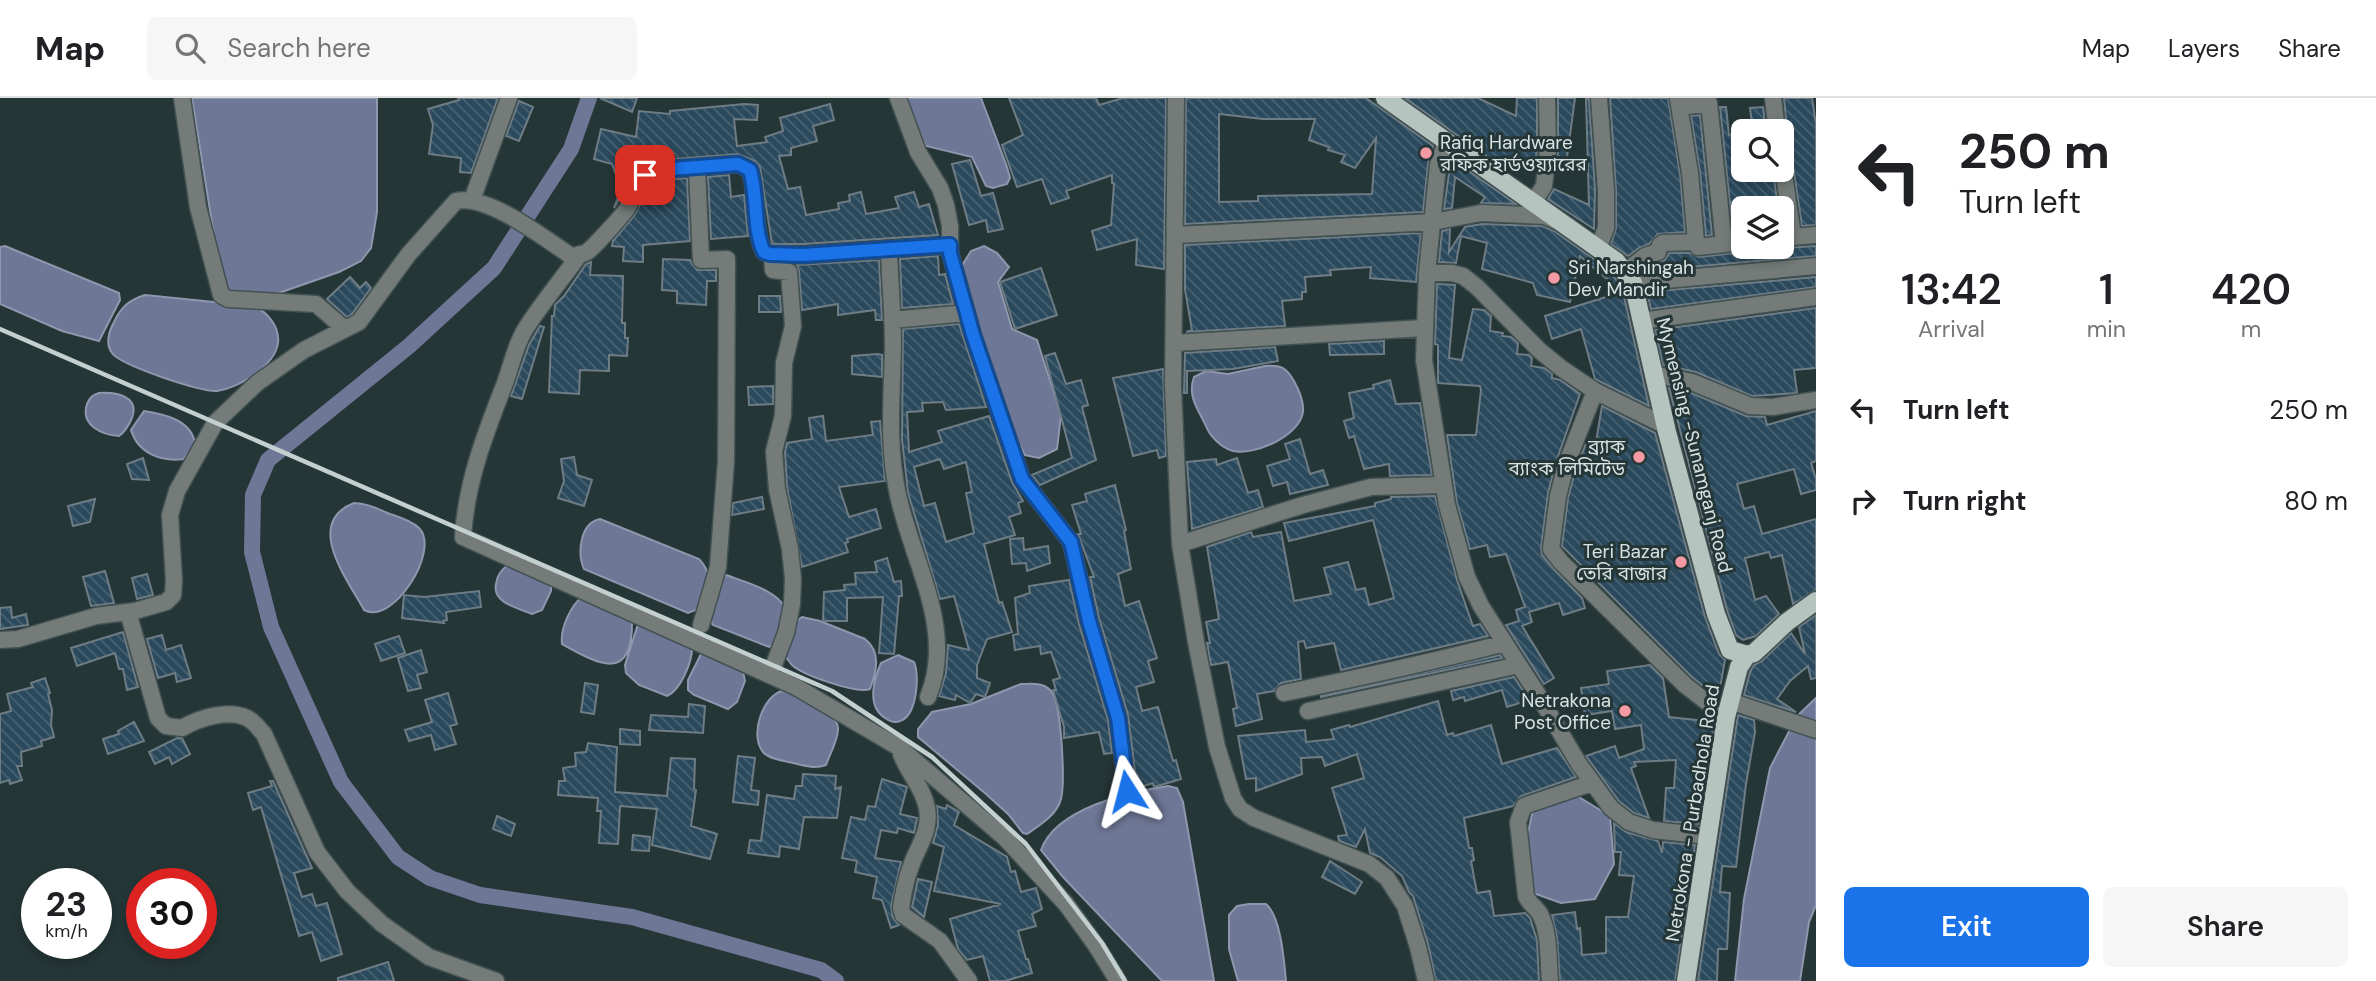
<!DOCTYPE html>
<meta charset="utf-8">
<style>
body{margin:0;font-family:"DM Sans","Noto Sans Bengali",sans-serif;background:#f6f6f6;color:#202124;height:100vh;display:flex;flex-direction:column;font-size:26px;white-space:nowrap}
*{box-sizing:border-box;margin:0}
p{font-size:23px;color:#757577}
.icon{flex:none;width:38px;height:38px;fill:none;stroke:currentColor;stroke-width:2;stroke-linecap:round;stroke-linejoin:round}
.map{position:relative;flex:1;overflow:hidden}
.sheet{display:flex;flex-direction:column;background:#fff;width:560px}
.sheet>*{flex:none}
.guide{background:#fff;color:#202124;overflow:hidden}
.buttons{position:absolute;left:1731px;top:21px;display:grid;gap:14px}
.buttons a{display:grid;place-items:center;width:63px;height:63px;border-radius:10px;background:#fff;box-shadow:0 4px 10px #0003;font-size:35px}
.speed{position:absolute;left:21px;top:770px;display:flex;gap:14px;font-size:35px;font-weight:700;text-align:center}
.speed>*{display:grid;place-content:center;width:91px;height:91px;border-radius:50%;background:#fff;box-shadow:0 4px 10px #0003;line-height:1}
.speed small{font-size:18px;font-weight:400}
.speed .limit{border:10px solid #d22;background:#fff;color:#111}
.pin{position:absolute;display:grid;place-items:center;width:60px;height:60px;color:#fff;margin:-30px;border-radius:14px;box-shadow:0 4px 10px #0006}
.me{position:absolute;width:77px;margin:-38px;rotate:351deg;stroke-linejoin:round;filter:drop-shadow(0 0 5px #0008)}
.turn{display:flex;align-items:center;gap:24px;height:147px;padding:0 28px;font-size:32px}
.turn .icon{width:91px;height:91px;stroke-width:2.5}
.turn b{display:block;font-size:49px;line-height:60px}
.eta{display:flex;justify-content:space-evenly;align-items:center;height:119px;text-align:center}
.eta b{font-size:42px;font-weight:600;line-height:49px}
.cta{display:flex;gap:14px;margin-top:auto;padding:14px 28px}
.cta a{flex:1;height:80px;border-radius:10px;background:#1a73e8;color:#fff;font-size:28px;font-weight:600;line-height:80px;text-align:center}
.cta a+a{background:#f6f6f6;color:#202124}
ul{padding:0;list-style:none}
li{display:flex;align-items:center;gap:21px;height:91px;padding:0 28px}
li div{flex:1}
li b{display:block;font-size:26px}
li em{font-style:normal}
header{display:flex;align-items:center;gap:42px;box-sizing:border-box;height:98px;padding:0 35px;background:#fff;border-bottom:2px solid #e0e0e0}
header strong{font-size:33px}
nav{display:flex;gap:38px;margin-inline-start:auto;font-size:24px}
.search{width:490px;height:63px;background:#f6f6f6;display:flex;align-items:center;gap:18px;box-sizing:border-box;padding:0 24px;border-radius:10px;color:#757577;font-size:26px}
main{display:flex;flex:1;min-height:0}
.map>svg:first-child{display:block}
</style>
<header>
<strong>Map</strong>
<div class="search"><svg class="icon" aria-label="search" viewBox="0 0 24 24"><circle cx="10" cy="10" r="6"/><path d="M15 15l6 6"/></svg>Search here</div>
<nav><a>Map</a><a>Layers</a><a>Share</a></nav>
</header>
<main>
<div class="map">
<svg width="1816" height="883" viewBox="0 0 1816 883">
<defs>
<pattern id="building-back-hatch" width="6" height="6" patternUnits="userSpaceOnUse" patternTransform="scale(1.75)"><rect width="6" height="6" fill="#2a495c"/><path d="M-1 5l2 2M0 0l6 6M5-1l2 2" fill="none" stroke="#486373"/></pattern>
</defs>
<rect width="100%" height="100%" fill="#253637"/>
<path fill="#6e7796" stroke="#8e97ad" stroke-width="2" d="M192,0H377V114L371,150L361,163L339,174L276,196L251,199L223,194Z
M904,0H981L1007,69L1010,80L1007,86L993,90L986,88L972,59L926,48L914,27Z
M5,148L119,195L120,202L99,243L62,233L0,206V149Z
M984,148L997,155L1009,169L998,184L1012,231L1037,242L1061,317L1057,351L1039,360L1025,357L1018,344L961,174L963,166L971,153Z
M145,197L253,208C267,213 280,229 278,245C275,268 238,290 217,293C203,295 120,267 112,255C105,246 109,233 114,224C121,209 129,202 145,197Z
M1265,268C1281,267 1286,269 1294,283C1299,292 1304,304 1303,314C1300,338 1254,358 1233,353C1222,350 1210,339 1206,328C1198,311 1187,298 1194,279L1206,273L1228,276Z
M99,295C116,294 140,298 132,320C129,327 126,333 119,338C102,337 80,327 87,306C90,299 93,297 99,295Z
M144,313C164,316 191,322 195,345L184,361C162,364 138,356 131,332Z
M354,405C367,405 378,411 390,416C399,419 412,423 419,430C441,452 393,528 364,512C348,482 303,425 354,405Z
M600,421L699,461C716,479 706,490 698,511L688,515L584,471C577,455 580,425 600,421Z
M508,467L551,484V493L542,512L532,516C518,510 492,505 496,486C497,478 502,471 508,467Z
M726,477C745,484 777,492 786,511L776,545L769,549L713,527L710,523L722,479Z
M583,498L632,523C633,586 598,566 562,546C560,530 571,507 583,498Z
M802,519L820,523L865,541C882,554 876,575 870,591C856,596 803,577 792,567C791,566 786,559 785,558L795,524Z
M639,523L692,548C693,562 681,592 667,598L639,587L626,575L625,567Z
M702,554L742,569L745,583L737,604L728,611L694,597L688,592V582Z
M898,557L914,564C920,577 917,618 900,623C895,625 889,623 885,620C866,608 874,581 881,565Z
M1021,586C1031,586 1044,584 1051,593C1062,606 1065,684 1061,701C1057,717 1040,727 1027,736L1023,735L1008,716L986,696L918,639V631L932,614L971,606Z
M782,593C796,595 839,615 838,631C838,642 830,656 826,667C815,671 805,668 793,665C784,663 769,661 763,654C749,637 763,598 782,593Z
M1816,600V807L1809,824L1800,883H1735L1744,801L1770,670L1797,618Z
M1168,688L1177,690L1183,704L1214,883H1162L1063,779L1041,752C1056,710 1129,694 1168,688Z
M1574,696L1610,718L1614,766L1595,801L1561,805L1533,795L1523,759L1533,711Z
M1249,806H1266C1281,819 1284,863 1286,883H1238L1229,851V817L1237,808Z"/>
<g fill="none" stroke-linecap="round" stroke-linejoin="round">
<path stroke="#6e7796" stroke-width="16" d="M589,0L571,51L494,170L409,248L268,362L253,397L252,454L271,529L341,684L398,759L430,780L480,797L632,819L821,872L836,883"/>
</g>
<path fill="url(#building-back-hatch)" stroke="#6e7c85" stroke-width="2" fill-rule="evenodd" d="M458,0H498L471,75L460,74L461,60L429,56L433,27L428,11L459,2Z
M600,0H637L632,14Z
M1009,0H1096L1099,7L1123,0H1166L1164,171L1136,167L1137,141L1097,152L1092,133L1111,127L1114,86L1112,85V77L1066,93L1069,100L1051,106L1042,81L1017,89L1002,47L1023,37Z
M1186,0H1366L1433,48L1428,66L1423,114L1185,126ZM1219,16L1263,21H1315L1309,42L1329,49L1328,52L1345,57L1341,64L1355,70L1376,40L1372,96L1258,98V103L1219,104Z
M1405,0H1478L1516,18L1517,0H1537V51L1535,70L1495,64Z
M1558,0H1575L1565,74L1556,73L1558,51Z
M1586,0H1589L1595,92L1594,131L1548,101L1554,91L1589,107Z
M1610,0H1668L1680,76L1685,134L1658,136L1649,146L1639,150L1628,158L1611,146L1616,130V92Z
M1784,0H1812L1816,27V127L1802,128L1792,61L1790,55L1782,52V42L1786,38L1787,32Z
M519,3L533,9L519,43L506,38Z
M744,6L758,7L757,22L734,21L737,48L767,44L765,39L783,33L780,20L830,6L834,22L813,28L817,43L791,50V57L779,58L788,91L800,89L806,117L839,111L838,105L850,103L849,97L861,94L866,116L899,110L895,99L914,94L919,109L929,106L938,137L803,146H772L760,69L755,63L738,56L652,63L632,78L614,110L621,91L612,66L594,61L601,31L636,39L639,13L670,16V13Z
M1720,9H1726L1729,37L1741,35L1743,72H1773L1778,110H1743V134L1733,135Z
M1763,9L1766,33H1753L1750,10Z
M1700,17L1712,137L1706,138L1700,74L1691,18Z
M1451,61L1516,106L1481,105L1485,99L1455,79L1452,110L1444,111Z
M970,62L981,98L993,95L1003,131L988,134L986,122L969,127L952,66Z
M729,77L731,99L744,97L748,138L711,141L708,79Z
M687,80L690,143L643,147V164L623,163L624,149L612,148L613,143L634,118L649,90L660,82Z
M1482,126L1542,128L1554,133L1608,171L1622,190L1649,308L1595,281L1581,231L1552,241L1545,218L1622,194L1580,158L1570,204L1537,197L1533,185L1482,171L1487,145L1461,138L1456,165L1439,164L1442,133L1450,131L1449,154L1465,129Z
M1421,135L1416,184L1370,180L1371,169L1330,172L1331,177L1305,179L1306,194H1302V201L1282,203L1285,228L1186,234L1192,232L1185,192V147Z
M1816,148V158L1643,173L1650,167L1665,162L1669,155H1690L1699,159L1744,154L1751,150L1765,149L1783,150Z
M938,158L939,177L945,176L953,206L902,210L900,161Z
M663,161L690,162L697,172H716V183H707L706,207L677,205V193L662,192Z
M879,162L882,222H876L875,212L838,217V206L802,212L799,173L797,167Z
M591,164L590,177L623,178L622,225H625V240H628L627,258L609,257V273L580,272L579,296L549,294L552,218H554L555,207L564,198L586,166Z
M1041,170L1057,217L1015,231L1000,184Z
M350,179L360,190L366,184L371,190L352,216L347,219L327,201Z
M1816,179V189L1651,211L1647,194Z
M1437,186L1455,187L1449,260L1462,262L1473,211L1484,212L1491,218L1490,233L1503,235L1502,238L1511,239L1518,245L1517,256L1529,257L1532,260L1531,268L1544,270L1552,276V280L1560,282L1580,296L1556,364L1548,395L1541,450L1542,457L1553,470L1582,500L1585,510L1563,517L1559,505L1529,514L1532,524L1522,528L1554,580L1544,586L1506,527L1519,523L1516,512L1525,509L1506,456L1490,459L1487,447L1470,451L1457,405L1447,337H1476L1481,292L1480,288L1438,285V247L1435,246Z
M759,198H780L781,214H759Z
M1816,210V270L1794,272L1797,295L1752,298L1696,274L1663,267L1655,232Z
M959,226L986,309L946,312L943,304L922,305L923,313L907,314L909,354L942,344L938,333L989,318L1012,384L1023,403L1018,405L1021,415L1009,419L1015,437L984,446L999,505L1002,504L1012,534L987,541L977,567V580L990,585L985,599L976,596L970,605L956,597L955,602L939,598L946,575L948,547L969,552L954,498L940,501L908,395L902,341L903,231ZM940,361L944,371L966,364L972,394L966,395L974,435L946,444L935,405L924,408L914,369Z
M540,228L544,229L522,301L511,298L529,247Z
M1384,243V256L1330,257L1329,246Z
M1275,249L1278,263L1233,271L1187,273V295H1184L1185,255Z
M1055,255L1066,286L1081,282L1088,307L1082,309L1096,362L1040,387L1032,377L1072,360L1045,258Z
M878,256L882,257V279L852,276V258Z
M1163,271L1166,358L1159,360L1157,352L1133,358L1113,280Z
M1390,282L1396,306L1420,305L1432,377L1390,378L1389,366L1364,371L1354,338L1349,340L1344,323L1354,320L1349,295L1374,290L1373,287Z
M773,288V306L749,307L748,289Z
M1669,290L1689,294L1746,318L1765,319L1767,327L1816,313V363L1811,365L1816,381V392L1801,396L1794,371L1737,386L1744,411L1754,408L1762,436L1816,421V492L1793,506L1782,457L1771,460L1769,454L1745,460L1755,502L1766,498L1779,516L1756,538L1743,542L1736,537L1727,512Z
M1602,308L1655,335L1705,519L1719,556L1725,562L1719,595L1711,594L1692,579L1562,448L1568,400L1576,370L1587,343L1596,344Z
M823,318L826,343L873,337L871,324L880,323L885,383L839,389L849,419L876,411L881,430L847,441L848,444L845,445L848,454L802,469L787,389L785,354L787,345L812,341L809,320Z
M1300,341L1310,376L1323,372L1328,387L1290,396L1287,384L1273,388L1267,368L1290,361L1285,346Z
M574,359L577,377L592,382L584,408L558,400L564,383L561,361Z
M143,360L149,382L132,381L127,366Z
M1237,360L1248,395L1258,392L1263,409L1192,431L1187,364L1216,361L1217,367Z
M1115,387L1126,432L1124,433L1131,471L1118,476L1125,508L1139,503L1157,560L1148,563L1154,584L1136,589L1142,613L1158,609L1173,663L1176,662L1181,681L1154,689L1153,685L1137,690L1128,617L1099,520L1090,479H1094L1078,436H1081L1072,407L1087,403L1085,396Z
M1435,398L1457,482L1473,528L1480,526L1488,538L1341,572L1334,545L1306,550L1304,543L1298,544L1301,581L1281,585L1274,593L1257,596L1262,621L1236,628L1233,611L1237,610L1228,564L1211,567L1207,545H1210L1206,524L1219,521L1207,449L1251,434L1253,439L1281,434L1294,503L1331,496L1324,470L1348,464L1356,492L1365,490L1369,507L1394,500L1373,422L1289,443L1284,425L1375,408V405L1391,401V399Z
M762,399L764,411L732,417L733,405Z
M95,401L90,424L73,428L68,408Z
M1023,440L1024,452L1048,448L1050,465L1027,473L1026,465L1012,466L1010,441Z
M887,460L894,484L901,483L902,498H899L894,556L879,555L883,499L847,500V523H823L824,494L845,492L844,487L856,486L855,475L877,474L875,464Z
M105,473L114,505L91,508L83,479Z
M147,476L153,497L137,501L132,480Z
M1069,482L1079,526L1108,622L1112,655L1104,656L1099,634L1064,640V629L1053,592H1056L1053,582L1060,580L1051,554L1041,556L1040,548L1015,552L1013,537L1018,536L1015,500L1030,495L1029,488Z
M479,493L481,509L446,514L447,522L443,523L444,525L402,520L404,497L424,499Z
M11,509L12,520L26,516L28,527L0,531V510Z
M1816,517V580L1811,581L1808,568L1790,583L1777,601L1796,614L1744,597L1750,574L1754,567L1762,563L1791,535L1805,556L1799,529Z
M123,534L138,589L127,592L123,571H119L115,555L77,568L71,550Z
M162,537L166,552L181,547L191,580L177,584L175,575L158,580L147,541Z
M399,538L405,555L381,563L375,546Z
M421,552L427,574L417,577L421,590L408,593L398,560Z
M1500,557L1502,560L1321,599V598Z
M1650,567L1663,580L1669,619L1714,624L1698,726L1664,723L1666,690H1674L1676,662L1634,664L1636,668L1631,670L1649,720L1634,715L1619,703L1586,658L1615,648L1619,660L1644,651L1641,627L1615,631L1612,613L1585,617L1581,590L1609,586L1607,573Z
M1514,579L1529,602L1507,609L1502,592L1465,603L1464,599L1453,602L1451,593Z
M45,580L50,595L48,596L52,612L51,627L54,639L41,643L42,648L21,654L22,668H17L22,682L10,686L9,682L0,685V616L11,613L7,596L33,589L31,585Z
M585,585L598,587L594,616L581,614Z
M448,595L457,626L450,628L456,646L435,652L431,637L409,643L405,632L432,624L425,602Z
M1438,603L1447,637L1453,635L1454,638L1491,627L1502,666L1557,650L1576,679L1521,698L1513,708L1464,720L1469,750H1472L1474,762L1471,763L1477,795L1490,793L1494,818L1525,815L1530,820L1537,842L1539,883H1436L1428,846L1413,798L1409,794L1402,778L1380,759L1370,755L1365,731L1356,749L1339,743L1338,738L1347,737L1332,690L1364,680L1357,656L1325,668L1322,659L1301,660L1302,676L1256,693V680L1246,681L1238,638L1305,632L1306,644L1334,641L1331,632L1349,627L1350,629Z
M689,606L705,608L703,635L649,632L651,617L688,619Z
M1738,617L1754,622L1755,634L1746,686L1736,769L1722,768L1720,794L1730,795L1727,851H1718L1717,883H1698Z
M134,624L144,643L108,656L103,641L119,636L118,633Z
M620,631L640,633V647L620,646Z
M177,640H182L190,656L172,666L169,659L155,666L149,654Z
M588,645L617,649L615,694L667,698L671,660L695,661L694,691L696,692L691,728L717,736L710,761L652,747L657,711L620,708L618,746L599,745L601,713H597L598,700L558,697L559,683H565L563,670L576,668L575,655L586,654Z
M738,658L755,660L751,692L759,693L758,707L733,704Z
M803,676L836,678L835,691L841,689L837,720L804,719L799,751L780,748L779,759L748,755L750,742L761,743L767,697L794,701L796,688H802Z
M882,681L907,689L900,716L917,720L914,735L898,730L897,735L881,732L875,760L901,764L891,808L893,820L899,827L891,830L882,802L873,800L877,779L855,774L857,763L842,760L851,719L865,722L868,708L875,709Z
M270,683H273L312,770L294,775L302,799L312,796L316,808L327,805L342,856L321,863L312,834L299,838L261,709L253,712L248,695L272,688Z
M947,707L959,714L954,727L1007,759L1011,774L1015,773L1021,794L1036,790L1042,811L1032,816L1036,828L1018,833L1026,861H1028L1032,875L1005,883H990L983,858L967,862L958,851L950,821L1001,806L934,793L944,749L933,745L938,727L937,708L946,711Z
M497,718L515,726L511,738L493,731Z
M1614,725L1626,734L1658,743L1662,755L1663,744L1695,747L1675,883H1560L1557,839L1552,817L1575,814L1577,831L1580,830L1582,857L1606,855V819H1628L1634,778L1619,777L1621,754H1615Z
M633,737L650,739L649,753L632,752Z
M1330,763L1362,784L1355,796L1322,779Z
M918,781L932,784L924,819L912,809Z
M388,864L394,883H338V880Z"/>
<g fill="none" stroke-linecap="round" stroke-linejoin="round">
<g stroke="#425253" stroke-width="19">
<path id="minor" d="M182,0L198,109L221,197L228,201L316,206L345,231
M898,0L918,54L940,90L946,107L950,128V155L973,237L1022,381L1071,444L1089,523L1118,620L1127,693
M1176,0L1173,289L1180,446L1196,544L1217,649L1233,700L1240,711L1254,720L1369,766L1387,780L1405,808L1418,849L1426,883
M1773,0L1777,33
M1678,1L1690,75L1696,144
M1680,9L1709,5L1724,146
M1446,44L1438,67L1427,175L1424,262L1447,407L1467,479L1481,508L1537,595L1579,666L1611,710L1629,724L1653,732L1708,738
M1782,62L1793,139
M697,70L701,162L727,161L726,363L718,469L701,527
M472,102L509,0
M1532,106L1544,88L1548,51L1547,0
M1176,137L1433,124L1481,115L1545,118L1556,123
M1782,140L1816,137
M1598,151L1606,130V92L1599,0
M889,152C890,184 893,216 893,248C892,298 887,348 898,397C912,463 956,532 928,599
M580,156C562,181 542,205 526,230C515,247 512,266 505,285C485,336 466,385 463,439L796,589L900,650L1005,740L1066,806L1095,846L1118,883
M1625,174L1645,158L1658,154L1660,147L1663,145L1696,144L1698,149L1743,144
M1427,175H1452L1463,178L1477,189L1539,252L1561,270L1595,293L1666,328
M1633,185L1816,168
M892,222L967,215
M1641,223L1816,199
M1174,245L1424,230
M1654,276L1692,284L1750,308L1773,309L1816,302
M1595,293L1566,367L1558,398L1551,451L1561,464L1685,587L1726,619
M1180,446L1303,407L1371,389L1443,387
M128,514L158,620L166,628L182,630C199,620 228,611 247,620C254,623 259,631 264,636L317,754L347,793L382,826L429,859L496,883
M0,542L18,541L96,518L135,513L166,504L173,497L174,483L170,417L177,393L215,325L257,285L304,252L359,224L408,157L456,103C488,96 544,140 571,158C577,157 582,157 587,154C593,150 625,115 628,109C639,90 634,83 657,72L738,66L750,72C758,98 753,132 764,154L770,156L803,157L950,147
M770,577L786,535L792,506L793,481L790,451L777,391L774,353L783,318L784,265L793,228L789,174L773,172L772,156
M1284,595C1358,580 1432,564 1505,545
M1730,603L1816,632
M1308,613L1519,567
M901,656C908,675 923,689 927,710C931,733 918,748 911,768C906,781 903,796 901,810L903,817L940,843L969,883
M1550,883C1548,862 1550,835 1540,816C1536,809 1529,806 1526,798L1518,724L1524,708L1592,685"/>
</g>
<g stroke="#425253" stroke-width="21">
<path id="major" d="M1385,0L1616,163L1633,185L1667,334L1716,516L1730,552L1747,557L1754,555L1787,524L1816,503
M1686,883L1726,619L1739,569L1747,557"/>
</g>
<use href="#minor" stroke="#747b78" stroke-width="16"/>
<use href="#major" stroke="#b5c4be" stroke-width="18"/>
<path stroke="#c4cfd0" stroke-width="4.5" d="M0,231L832,593L932,659L1026,746L1102,845L1125,883"/>
</g>
<g fill="none" stroke-linecap="round" stroke-linejoin="round">
<g stroke="#114b97" stroke-width="18">
<path id="route" d="M645,77L657,72L738,66L750,72C758,98 753,132 764,154L770,156L803,157L950,147V155L973,237L1022,381L1071,444L1089,523L1118,620L1127,693"/>
</g>
<use href="#route" stroke="#1a73e8" stroke-width="12"/>
</g>
<g fill="#f49aa4" stroke="#253637" stroke-width="2.5">
<circle cx="1426" cy="55" r="7"/>
<circle cx="1554" cy="180" r="7"/>
<circle cx="1639" cy="359" r="7"/>
<circle cx="1681" cy="464" r="7"/>
<circle cx="1625" cy="613" r="7"/>
</g>
<g text-anchor="middle" stroke-width="6" stroke-linejoin="round" paint-order="stroke">
<g font-size="19" fill="#d8e2e3" stroke="#253637" text-anchor="end">
<text x="1440" y="51" text-anchor="start">Rafiq Hardware<tspan x="1440" dy="22">রফিক হার্ডওয়্যারের</tspan></text>
<text x="1568" y="176" text-anchor="start">Sri Narshingah<tspan x="1568" dy="22">Dev Mandir</tspan></text>
<text x="1625" y="355">ব্র্যাক<tspan x="1625" dy="22">ব্যাংক লিমিটেড</tspan></text>
<text x="1667" y="460">Teri Bazar<tspan x="1667" dy="22">তেরি বাজার</tspan></text>
<text x="1611" y="609">Netrakona<tspan x="1611" dy="22">Post Office</tspan></text>
</g>
<g font-size="19" fill="#d8e2e3" stroke="#253637">
<text transform="translate(1695 347) rotate(76)" y="7">Mymensing -Sunamganj Road</text>
<text transform="translate(1692 715) rotate(-81)" y="7">Netrokona - Purbadhola Road</text>
</g>
</g>
</svg>
<div class="buttons">
<a><svg class="icon" aria-label="search" viewBox="0 0 24 24"><circle cx="10" cy="10" r="6"/><path d="M15 15l6 6"/></svg></a>
<a><svg class="icon" aria-label="layers" viewBox="0 0 24 24"><path d="M12 4l9 5-9 5-9-5zM3 14l9 5 9-5"/></svg></a>
</div>
<div class="speed"><div>23<small>km/h</small></div><div class="limit">30</div></div>
<div class="pin" style="left:645px;top:77px;background:#d93025"><svg class="icon" aria-label="arrive" viewBox="0 0 24 24"><path d="M6 21V4h12l-3 4 3 4H6"/></svg></div>
<svg class="me" style="left:1127px;top:693px" viewBox="-20 -20 40 40"><path d="M0-17L14 15 0 8-14 15z" fill="#1a73e8" stroke="#fff" stroke-width="4"/></svg>
</div>
<section class="sheet">
<div class="guide">
<div class="turn"><svg class="icon" aria-label="left" viewBox="0 0 24 24"><path d="M17 20v-9H6M10 6l-5 5 5 5"/></svg><div><b>250 m</b>Turn left</div></div>
</div>
<div class="eta">
<div><b>13:42</b><p>Arrival</p></div>
<div><b>1</b><p>min</p></div>
<div><b>420</b><p>m</p></div>
</div>
<ul>
<li><svg class="icon" aria-label="left" viewBox="0 0 24 24"><path d="M17 20v-9H6M10 6l-5 5 5 5"/></svg><div><b>Turn left</b></div><em>250 m</em></li>
<li><svg class="icon" aria-label="right" viewBox="0 0 24 24"><path d="M7 20v-9h11M14 6l5 5-5 5"/></svg><div><b>Turn right</b></div><em>80 m</em></li>
</ul>
<div class="cta"><a>Exit</a><a>Share</a></div>
</section>
</main>
